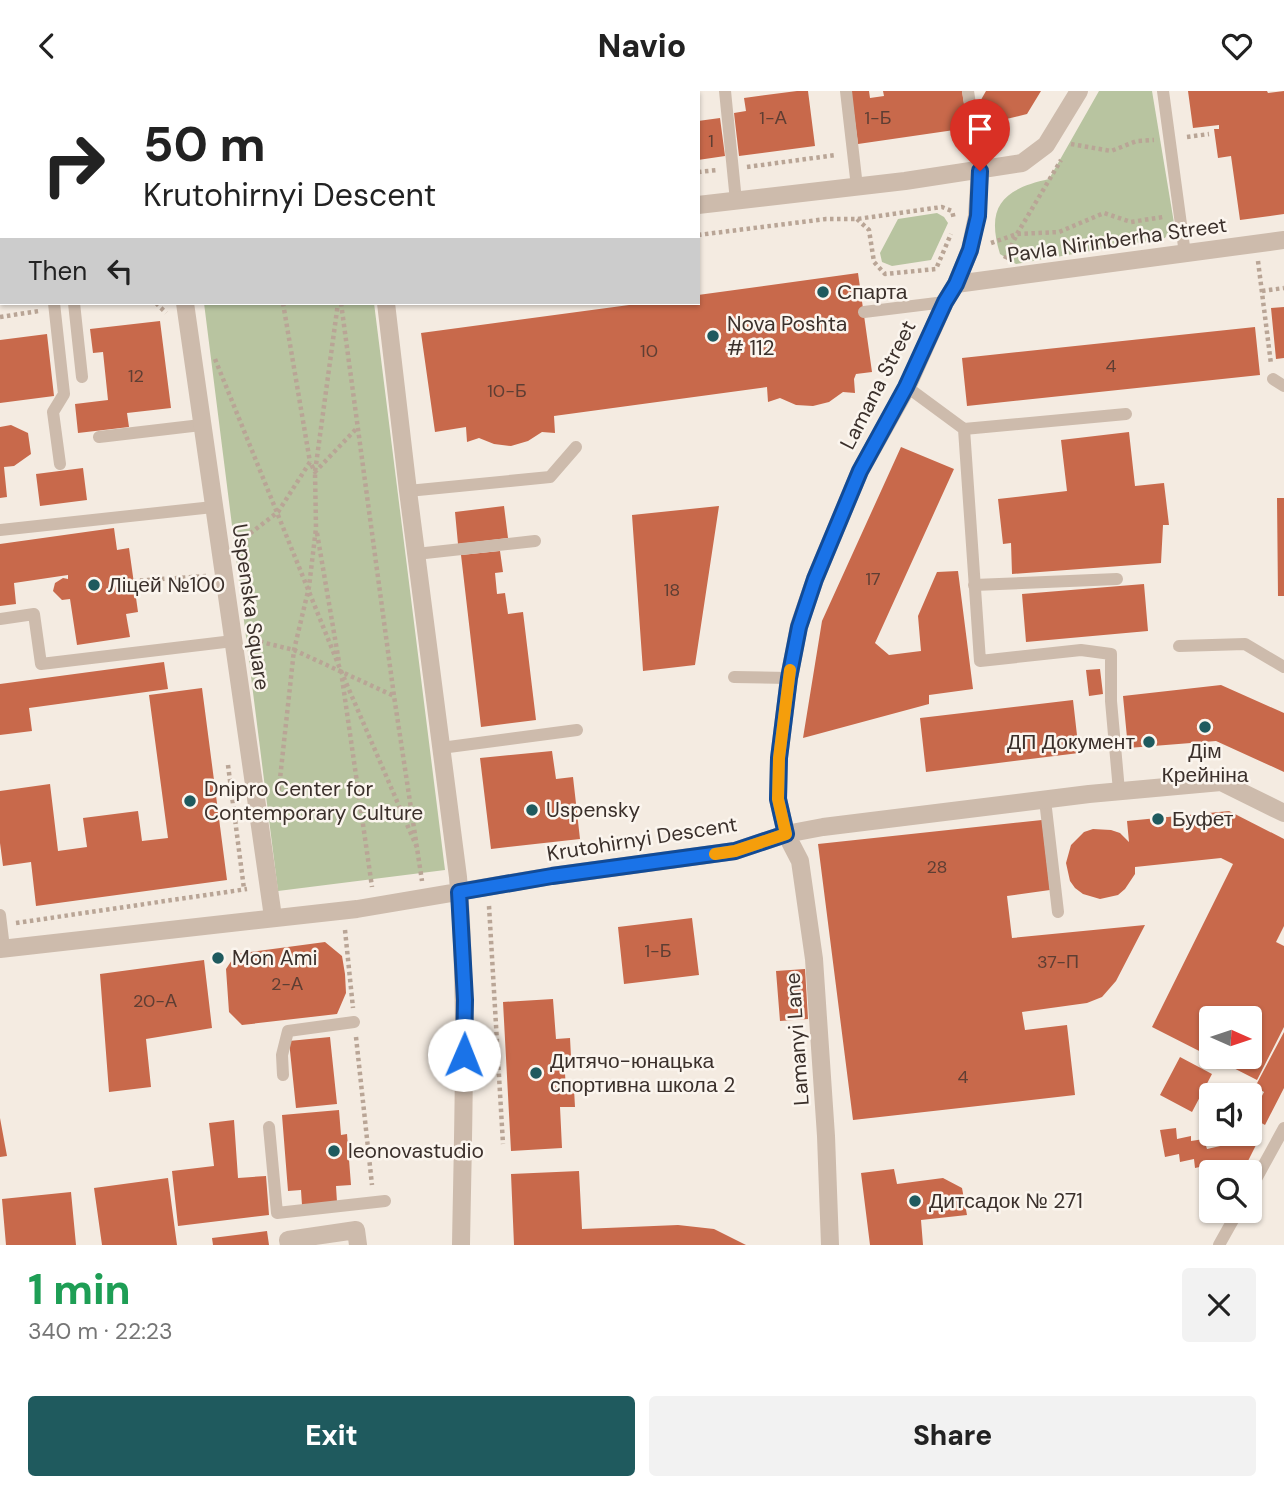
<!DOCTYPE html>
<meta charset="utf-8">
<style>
body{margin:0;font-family:"DM Sans",sans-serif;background:#f2f2f2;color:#222;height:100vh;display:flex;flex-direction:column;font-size:26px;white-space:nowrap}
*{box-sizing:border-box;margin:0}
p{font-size:23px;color:#767676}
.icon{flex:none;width:38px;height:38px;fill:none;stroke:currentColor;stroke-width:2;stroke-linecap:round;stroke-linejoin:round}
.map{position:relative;height:1154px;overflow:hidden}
.panel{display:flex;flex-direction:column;background:#fff;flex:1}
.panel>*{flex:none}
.hud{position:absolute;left:0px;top:0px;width:700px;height:214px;box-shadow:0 2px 5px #0004;background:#fff;color:#222;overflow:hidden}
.needle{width:46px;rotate:93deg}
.buttons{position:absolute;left:1199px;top:915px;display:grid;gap:14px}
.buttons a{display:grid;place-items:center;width:63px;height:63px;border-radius:7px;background:#fff;box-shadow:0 2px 5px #0004;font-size:35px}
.pin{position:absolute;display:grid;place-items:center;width:60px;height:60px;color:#fff;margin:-72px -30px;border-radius:50% 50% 50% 0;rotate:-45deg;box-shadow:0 0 7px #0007}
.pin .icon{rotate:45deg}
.me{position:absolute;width:77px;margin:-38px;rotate:1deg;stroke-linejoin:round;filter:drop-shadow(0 0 5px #0008)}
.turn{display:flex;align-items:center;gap:24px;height:147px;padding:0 28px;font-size:32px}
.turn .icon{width:91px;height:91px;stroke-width:2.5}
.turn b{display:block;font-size:49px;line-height:60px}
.then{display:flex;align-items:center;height:66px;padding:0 28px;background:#0003;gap:14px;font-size:26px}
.round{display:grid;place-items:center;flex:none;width:74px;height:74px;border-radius:7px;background:#f2f2f2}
.overview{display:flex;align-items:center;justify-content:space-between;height:119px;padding:0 28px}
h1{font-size:42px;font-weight:800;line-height:52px;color:#1e9e55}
.button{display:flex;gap:14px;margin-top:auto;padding:14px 28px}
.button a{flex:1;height:80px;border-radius:7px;background:#1f5a5e;color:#fff;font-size:28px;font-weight:800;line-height:80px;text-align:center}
.button a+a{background:#f2f2f2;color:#222}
header{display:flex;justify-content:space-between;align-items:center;height:91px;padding:0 28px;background:#fff;font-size:32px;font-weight:800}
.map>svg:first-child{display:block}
</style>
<header><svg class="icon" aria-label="back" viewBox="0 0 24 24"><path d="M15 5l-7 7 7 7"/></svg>Navio<svg class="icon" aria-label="heart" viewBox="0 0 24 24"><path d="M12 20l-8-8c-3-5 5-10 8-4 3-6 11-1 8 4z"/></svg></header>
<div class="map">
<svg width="1284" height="1154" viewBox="0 0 1284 1154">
<rect width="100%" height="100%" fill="#f4ebe1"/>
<path fill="#b8c4a0" d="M1099,0H1152L1174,132L1165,147L1016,173L1000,163C985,114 1004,98 1049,88Z
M937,122L944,126L948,132L931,169L892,175L882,171L880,162L898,128Z
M204,212H374L445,779L278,800Z"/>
<path fill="#c8694b" d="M797,0H808L815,55L739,65L734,22L746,20L744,7Z
M851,0H869L870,7L884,5L883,0H962L968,37L858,53Z
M986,0H1041L1027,23L981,34L978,14Z
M1188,0H1267L1268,2L1284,0V123L1240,129L1231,65L1218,67L1214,38H1219V34L1193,37Z
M720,27L725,65L698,69V30Z
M858,182L872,281L856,283L854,288L855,302L843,301L829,311L813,315L796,314L780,307L768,311L767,296L554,325L555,342L542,341L528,350L511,355L494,353L479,347L467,351L466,336L435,341L421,242L644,212H698V204Z
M1284,216V267L1276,268L1271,217Z
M160,230L171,317L127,322L129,336L78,342L75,313L108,309L103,261L93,262L90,238Z
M1255,236L1260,284L967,315L962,267Z
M47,243L54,305L0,312V249Z
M11,334L28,342L31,363L14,375L4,376L7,406L0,407V336Z
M1129,341L1135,395L1164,392L1169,434H1163L1161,472L1012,483L1011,452L1003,453L998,408L1067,400L1061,349Z
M901,356L954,378L875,552L889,564L921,560L918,525L937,481L958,480L973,598L929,604V613L803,647L822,530Z
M83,377L87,409L40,415L36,383Z
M1277,407H1284V505H1278Z
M504,415L508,447L458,453L455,421Z
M719,415L695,574L643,580L632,424Z
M114,437L117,459L129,457L138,521L126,523L130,546L77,554L70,508L62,509L53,500L55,492L63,487L68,488V484L14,492L16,513L0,515V453Z
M500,460L503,481L495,482L497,503L505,502L508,523L523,521L536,629L481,636L461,464Z
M1144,493L1148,540L1026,551L1022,503Z
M164,571L168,598L29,617L32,640L0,644V593Z
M1100,578L1103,603L1089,605L1086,579Z
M1221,594L1284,622V681L1216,650L1128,657L1123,605Z
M202,597L227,789L36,815L31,771L3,775L0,752V700L50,693L58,760L87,756L83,727L138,720L142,750L168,747L149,604Z
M1073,609L1079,662L926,681L920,627Z
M552,660L556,688L573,686L580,748L491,758L480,667Z
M1229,720L1284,748V835L1276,851L1284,855V936L1257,989L1212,966H1250V928H1211V966L1152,936L1233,773L1221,767L1135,776V783L1125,798L1118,804L1100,808L1083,803L1075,797L1070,790L1066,772L1071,754L1084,741L1093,738L1111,739L1120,742L1129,751L1127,730Z
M1042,729L1050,799L1007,805L1012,847L1145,834L1116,890L1102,906L1087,912L1022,921L1025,939L1067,934L1075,1004L853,1029L818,753Z
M692,827L699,884L624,893L618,836Z
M325,851L342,865L345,883L346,902L337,923L242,934L229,921L226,878L236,863Z
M204,869L212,937L146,948L151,996L109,1001L100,883Z
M805,878L808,928L780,930L776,880Z
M553,908L556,948L570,947L571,966L564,967L566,998H574L575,1016H560L562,1057L511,1060L503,911Z
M1284,941V997L1265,1034L1251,1026L1264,1001L1255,996Z
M330,946L337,1013L296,1017L289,950Z
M1180,966L1212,983L1192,1021L1160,1004Z
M339,1019L341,1044L347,1043L351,1094L336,1095L337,1111L302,1114L301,1099L288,1100L282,1024Z
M0,1027L7,1065L0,1066Z
M234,1029L238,1087L266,1085L269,1124L178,1135L172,1080L214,1075L209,1032Z
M1176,1037L1177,1048L1191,1045V1050L1204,1048L1207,1058L1238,1051L1241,1044L1257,1052L1242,1082H1210L1209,1074L1195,1077L1194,1068L1180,1071L1179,1063L1165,1066L1160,1039Z
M894,1078L897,1093L943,1087L962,1097L967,1124L921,1129L923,1154H870L861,1082Z
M579,1080L582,1138L678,1134L714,1138L746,1154H514L511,1083Z
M168,1087L177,1154H102L94,1097Z
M71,1101L76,1154H6L2,1108Z
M267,1140L269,1154H213L212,1147Z"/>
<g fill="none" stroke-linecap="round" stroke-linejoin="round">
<path stroke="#b9a596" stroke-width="4.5" stroke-dasharray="3.5 3.5" stroke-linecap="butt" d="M46,0L47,2
M131,0L132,2
M387,0V2
M466,0V2
M1187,46L1209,43
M1071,53L1111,60L1137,50L1154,49
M747,76L836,64
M698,81L718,79
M857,128L869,139L874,171L885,183L936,178L951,143
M698,144L826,128H857L942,116L952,120L954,128
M991,152L1017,143L1059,141L1104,122L1131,131L1163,126
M1005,168L1017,143L1061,69
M1258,170L1271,273
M0,171H2
M1262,200L1284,197
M156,212L166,222
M283,212L310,371
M341,212L394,605L422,790
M0,226L39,220
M215,268L341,580L418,759
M317,442L339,571
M239,451L278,421L310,371L315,381L357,337
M133,490L206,485
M253,549L294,559L394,605
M342,587L372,796
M228,674L244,798
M278,706L294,559L309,496L316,437L315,381L338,212
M489,815L503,1053
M16,832L247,798
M345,839L353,917
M356,946L372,1094"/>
<path stroke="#cdbbac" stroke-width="12" d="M725,0L736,110
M846,0L857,96
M968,0L980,80
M1163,0L1185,163
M54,212L64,303L53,321L60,373
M74,212L82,286
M864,221L945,211
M1273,288L1284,295
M907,296L964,338L980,570L1081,559L1111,563V610L1119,700
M964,338L1126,323
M99,346L201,334
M408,400L550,386L576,356
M0,439L213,416
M416,463L535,450
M974,494L1117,488
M0,528L34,523L41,573L233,550
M1179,555L1245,553L1284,576
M734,586L789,587
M441,657L577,639
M1045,709L1058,821
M0,824L4,857
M283,984L282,964L288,940L354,931
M269,1036L277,1122L385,1110
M1250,1099L1284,1037
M1219,1154L1238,1120"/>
<path stroke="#cdbbac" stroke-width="18" d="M185,212L273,826"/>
<path stroke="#cdbbac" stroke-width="18" d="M698,114L905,90L1022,72L1046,54L1079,0
M956,193L1284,149
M0,197H2
M386,212L408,400L458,786C468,908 463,1031 461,1154
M0,858L357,818L552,785L735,760L786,743L823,736L1089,703L1221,691L1284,722
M289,1154L288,1149L356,1139L358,1154
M830,1154L826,1045L814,868L800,770L786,743L778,708L779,667L789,587L799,535L815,488L860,380L907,296L945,211L956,193L970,159L977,125L980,80"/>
<path stroke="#cdbbac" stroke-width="18" d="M94,0V2
M425,0V2"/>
</g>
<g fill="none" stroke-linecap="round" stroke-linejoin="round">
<g stroke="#114b97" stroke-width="18">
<path id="route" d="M464,964L465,909L459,801L552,785L735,760L786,743L778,708L779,667L789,587L799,536L815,488L860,380L906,296L945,211L956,193L970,159L978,125L980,80"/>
</g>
<use href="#route" stroke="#1a73e8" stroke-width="12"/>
<path stroke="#f59e0b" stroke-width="12" d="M715,763L735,760L786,743L778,708L779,667L790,579"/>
</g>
<g fill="#1f5a5e" stroke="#fbf5ee" stroke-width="2.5">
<circle cx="823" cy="201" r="7"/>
<circle cx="713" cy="245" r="7"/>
<circle cx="94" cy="494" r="7"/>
<circle cx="1205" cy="636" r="7"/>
<circle cx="1149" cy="651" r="7"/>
<circle cx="190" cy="710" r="7"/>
<circle cx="532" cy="719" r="7"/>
<circle cx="1158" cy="728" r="7"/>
<circle cx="218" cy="867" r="7"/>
<circle cx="536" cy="982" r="7"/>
<circle cx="334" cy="1060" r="7"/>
<circle cx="915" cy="1110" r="7"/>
</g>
<g text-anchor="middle" stroke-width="5" stroke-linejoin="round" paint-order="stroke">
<g font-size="18" fill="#5e3e33">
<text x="773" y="33">1-А</text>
<text x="878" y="33">1-Б</text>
<text x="711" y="56">1</text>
<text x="649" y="266">10</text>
<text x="1111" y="281">4</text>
<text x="136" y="291">12</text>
<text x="507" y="306">10-Б</text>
<text x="873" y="494">17</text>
<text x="672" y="505">18</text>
<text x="937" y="782">28</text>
<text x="658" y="866">1-Б</text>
<text x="1058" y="877">37-П</text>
<text x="287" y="899">2-А</text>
<text x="155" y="916">20-А</text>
<text x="963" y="992">4</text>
</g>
<g font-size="21" fill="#3b302b" stroke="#fbf5ee">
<text transform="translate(1117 149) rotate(-8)" y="7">Pavla Nirinberha Street</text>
<text transform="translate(878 294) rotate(-63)" y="7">Lamana Street</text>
<text transform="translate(251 516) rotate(82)" y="7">Uspenska Square</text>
<text transform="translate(642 748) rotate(-9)" y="7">Krutohirnyi Descent</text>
<text transform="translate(797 948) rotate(-94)" y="7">Lamanyi Lane</text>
</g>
<g font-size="21" fill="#3b302b" stroke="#fbf5ee" text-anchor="start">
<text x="837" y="208">Спарта</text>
<text x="727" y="240">Nova Poshta<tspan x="727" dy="24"># 112</tspan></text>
<text x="108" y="501">Ліцей №100</text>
<text x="1135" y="658" text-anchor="end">ДП Документ</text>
<text x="1205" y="667" text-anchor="middle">Дім<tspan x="1205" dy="24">Крейніна</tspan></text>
<text x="204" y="705">Dnipro Center for<tspan x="204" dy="24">Contemporary Culture</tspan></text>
<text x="546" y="726">Uspensky</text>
<text x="1172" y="735">Буфет</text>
<text x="232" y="874">Mon Ami</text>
<text x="550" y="977">Дитячо-юнацька<tspan x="550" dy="24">спортивна школа 2</tspan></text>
<text x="348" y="1067">leonovastudio</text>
<text x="929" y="1117">Дитсадок № 271</text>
</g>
</g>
</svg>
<div class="buttons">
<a><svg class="needle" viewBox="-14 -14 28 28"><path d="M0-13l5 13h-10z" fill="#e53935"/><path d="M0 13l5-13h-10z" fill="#767676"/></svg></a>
<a><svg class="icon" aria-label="sound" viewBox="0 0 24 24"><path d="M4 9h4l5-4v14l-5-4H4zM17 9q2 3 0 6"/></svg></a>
<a><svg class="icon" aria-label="search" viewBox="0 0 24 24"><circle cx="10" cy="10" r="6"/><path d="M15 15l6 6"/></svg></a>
</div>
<div class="pin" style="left:980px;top:80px;background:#d93025"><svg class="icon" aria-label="arrive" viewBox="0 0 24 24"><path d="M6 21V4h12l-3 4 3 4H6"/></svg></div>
<svg class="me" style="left:464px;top:964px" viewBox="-20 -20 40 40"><circle r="19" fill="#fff"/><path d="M0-13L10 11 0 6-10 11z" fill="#1a73e8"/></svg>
<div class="hud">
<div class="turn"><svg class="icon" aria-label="right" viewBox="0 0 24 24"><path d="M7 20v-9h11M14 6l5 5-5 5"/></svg><div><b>50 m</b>Krutohirnyi Descent</div></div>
<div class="then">Then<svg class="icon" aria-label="left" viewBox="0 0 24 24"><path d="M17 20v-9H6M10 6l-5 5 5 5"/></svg></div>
</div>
</div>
<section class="panel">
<div class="overview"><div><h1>1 min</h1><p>340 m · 22:23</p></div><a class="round"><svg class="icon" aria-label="close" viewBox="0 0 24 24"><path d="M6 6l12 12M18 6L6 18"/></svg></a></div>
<div class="button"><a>Exit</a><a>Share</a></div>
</section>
